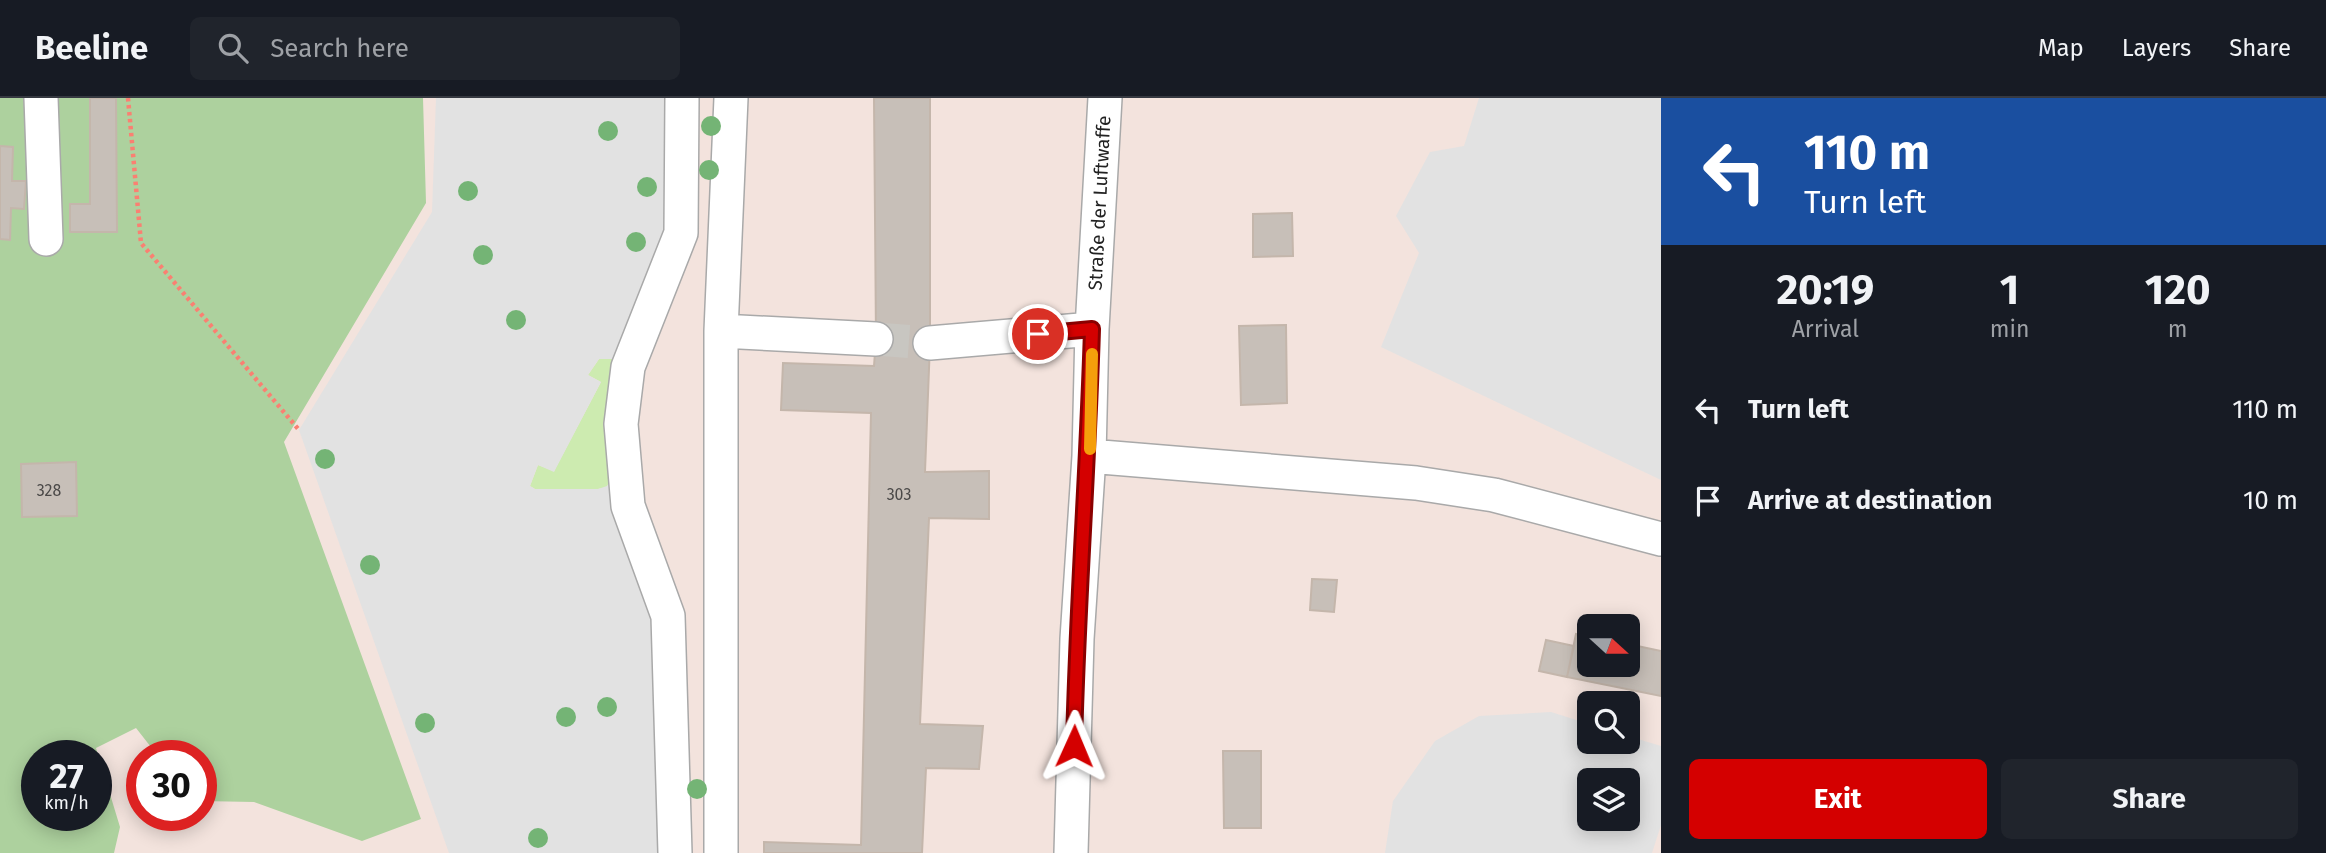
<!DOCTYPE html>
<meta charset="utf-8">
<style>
body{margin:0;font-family:"Fira Sans",sans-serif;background:#20242c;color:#f1f3f6;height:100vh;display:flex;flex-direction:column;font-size:26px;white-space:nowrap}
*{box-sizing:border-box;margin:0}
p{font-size:23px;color:#9ea1a6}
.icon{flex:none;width:38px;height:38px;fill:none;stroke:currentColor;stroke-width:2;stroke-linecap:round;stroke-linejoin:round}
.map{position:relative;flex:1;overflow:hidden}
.side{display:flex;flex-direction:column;background:#171b24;width:665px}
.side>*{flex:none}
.top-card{background:#1a4fa0;color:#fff;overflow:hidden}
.needle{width:46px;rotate:111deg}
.buttons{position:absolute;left:1577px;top:516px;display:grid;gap:14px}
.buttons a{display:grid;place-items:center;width:63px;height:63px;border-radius:10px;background:#171b24;box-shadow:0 4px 18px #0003;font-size:35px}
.speed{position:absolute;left:21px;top:642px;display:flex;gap:14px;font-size:35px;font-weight:700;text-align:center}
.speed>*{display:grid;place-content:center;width:91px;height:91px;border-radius:50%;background:#171b24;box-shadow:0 4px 18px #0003;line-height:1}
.speed small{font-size:18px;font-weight:400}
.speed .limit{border:10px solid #d22;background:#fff;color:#111}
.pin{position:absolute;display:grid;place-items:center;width:60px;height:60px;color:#fff;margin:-30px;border:4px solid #fff;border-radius:50%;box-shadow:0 2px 7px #0007}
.me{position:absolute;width:77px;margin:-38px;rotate:1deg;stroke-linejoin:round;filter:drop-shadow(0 0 5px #0008)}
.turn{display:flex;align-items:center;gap:24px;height:147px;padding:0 28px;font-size:32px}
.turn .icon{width:91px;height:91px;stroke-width:2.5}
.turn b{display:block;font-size:49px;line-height:60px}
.eta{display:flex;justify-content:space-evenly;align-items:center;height:119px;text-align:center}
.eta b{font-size:42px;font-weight:700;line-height:49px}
.cta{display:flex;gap:14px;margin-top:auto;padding:14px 28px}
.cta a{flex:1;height:80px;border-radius:10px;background:#d40000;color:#fff;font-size:28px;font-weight:700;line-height:80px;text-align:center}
.cta a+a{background:#20242c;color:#f1f3f6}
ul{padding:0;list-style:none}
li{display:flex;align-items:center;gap:21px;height:91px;padding:0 28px}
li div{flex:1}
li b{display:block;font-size:26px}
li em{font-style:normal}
header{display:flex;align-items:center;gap:42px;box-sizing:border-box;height:98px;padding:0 35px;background:#171b24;border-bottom:2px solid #363941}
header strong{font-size:33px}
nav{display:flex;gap:38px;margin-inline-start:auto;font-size:24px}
.search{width:490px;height:63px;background:#20242c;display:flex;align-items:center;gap:18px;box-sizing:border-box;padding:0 24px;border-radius:10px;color:#9ea1a6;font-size:26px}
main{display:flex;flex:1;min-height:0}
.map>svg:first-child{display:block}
</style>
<header>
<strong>Beeline</strong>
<div class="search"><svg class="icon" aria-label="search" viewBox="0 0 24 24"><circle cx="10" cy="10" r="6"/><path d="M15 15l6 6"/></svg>Search here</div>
<nav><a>Map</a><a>Layers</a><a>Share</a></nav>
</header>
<main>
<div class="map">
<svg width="1661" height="755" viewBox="0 0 1661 755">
<rect width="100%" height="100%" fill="#f2efe9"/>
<path fill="#f3e3dd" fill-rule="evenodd" d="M0,0H1661V755H0ZM1589,528H1628V567H1589ZM1589,606H1628V644H1589ZM37,658H96V718H37ZM142,658H201V718H142ZM1589,682H1628V721H1589Z"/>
<path fill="#cdebb0" d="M599,261H612L616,269L612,379L607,389L598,391H535L530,388L538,367L554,373L601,284L588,277Z"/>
<path fill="#add19e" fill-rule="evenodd" d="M0,0H423L426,105L284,344L421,721L362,743L254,704L201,703V658H158L136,630L96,650L120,729L114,755H0ZM37,658H96V718H37Z"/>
<path fill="#e2e2e2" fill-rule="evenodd" d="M436,0H692L628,315L636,413L669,480L683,755H449L299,332L432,114ZM599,261H612L616,269L612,380L607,388L598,391H535L530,388L538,367L554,374L601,284L588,277Z
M1479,0H1661V382L1381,249L1419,155L1396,118L1430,54L1464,48Z
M1551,614L1589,626V644H1628V638L1661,648V727L1652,755H1385L1393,703L1435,643L1479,618ZM1589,682H1628V721H1589Z"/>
<path fill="#c7bfb8" stroke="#c4b6ab" stroke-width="2" d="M90,0H116L117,134H70V106H90Z
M874,0H930V245L925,374L989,373V421L929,420L920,626L983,628L979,671L926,670L922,755H764V744L861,747L871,315L781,312L783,265L874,268L876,241Z
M0,48L13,49L12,83H26L24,111L11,110L10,142L0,141Z
M1292,115L1293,158L1253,159V116Z
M1286,227L1287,305L1241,307L1239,228Z
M76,364L77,418L22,419L21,366Z
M1312,481L1337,482L1334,514L1310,512Z
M1576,536L1589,538V567H1628V546L1661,553V598L1567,579Z
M1546,542L1574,548L1567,579L1539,573Z
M1223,653H1261V730H1224Z"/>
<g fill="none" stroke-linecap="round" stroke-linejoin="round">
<path stroke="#c8c6c1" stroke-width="33" stroke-dasharray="33 17" stroke-linecap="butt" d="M876,241L930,245"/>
<g stroke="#a9a9a9" stroke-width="36">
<path id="minor" d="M41,0L46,141
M721,233L876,241
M930,245L1092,231
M1089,358L1416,385L1494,397L1661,441
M675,755L668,518L628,408L621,326L628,269L681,135L682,0
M721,755V233L731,0
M1071,755L1077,541L1089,358L1092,231L1105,0"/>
</g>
<path stroke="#fa8072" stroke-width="4.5" stroke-dasharray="3.5 3.5" stroke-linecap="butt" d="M128,0L141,145L299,332"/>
<use href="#minor" stroke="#fff" stroke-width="33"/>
</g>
<g fill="#74b475">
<circle cx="711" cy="28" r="10"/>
<circle cx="608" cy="33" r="10"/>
<circle cx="709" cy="72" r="10"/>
<circle cx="647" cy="89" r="10"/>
<circle cx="468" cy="93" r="10"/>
<circle cx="636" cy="144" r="10"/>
<circle cx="483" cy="157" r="10"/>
<circle cx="516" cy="222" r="10"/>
<circle cx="325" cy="361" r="10"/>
<circle cx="370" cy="467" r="10"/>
<circle cx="607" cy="609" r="10"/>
<circle cx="566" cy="619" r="10"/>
<circle cx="425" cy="625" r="10"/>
<circle cx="697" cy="691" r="10"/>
<circle cx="538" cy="740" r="10"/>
</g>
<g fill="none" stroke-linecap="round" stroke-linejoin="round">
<g stroke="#8a0000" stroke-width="18">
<path id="route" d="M1038,236L1092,231C1088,370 1077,509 1074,648"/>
</g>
<use href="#route" stroke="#d40000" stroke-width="12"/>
<path stroke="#f59e0b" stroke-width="12" d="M1090,351L1092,256"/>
</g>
<g text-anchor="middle" stroke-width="7" stroke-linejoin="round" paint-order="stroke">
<g font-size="16" fill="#4b4948">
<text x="49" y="398">328</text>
<text x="899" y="402">303</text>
</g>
<g font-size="19" fill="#222" stroke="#fff">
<text transform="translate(1099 105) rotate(-87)" y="7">Straße der Luftwaffe</text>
</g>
</g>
</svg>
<div class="buttons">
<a><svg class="needle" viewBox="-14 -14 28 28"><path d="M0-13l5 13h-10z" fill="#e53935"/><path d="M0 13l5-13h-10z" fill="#9ea1a6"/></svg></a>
<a><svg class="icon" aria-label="search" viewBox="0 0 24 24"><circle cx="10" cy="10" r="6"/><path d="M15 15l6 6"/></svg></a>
<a><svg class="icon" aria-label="layers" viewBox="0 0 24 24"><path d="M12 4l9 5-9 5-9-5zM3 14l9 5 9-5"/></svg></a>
</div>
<div class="speed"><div>27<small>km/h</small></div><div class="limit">30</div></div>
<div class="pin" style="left:1038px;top:236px;background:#d93025"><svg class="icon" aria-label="arrive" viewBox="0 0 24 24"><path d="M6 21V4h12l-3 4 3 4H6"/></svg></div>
<svg class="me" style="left:1074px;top:648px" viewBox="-20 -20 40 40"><path d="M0-17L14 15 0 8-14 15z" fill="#d40000" stroke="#fff" stroke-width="4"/></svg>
</div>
<section class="side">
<div class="top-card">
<div class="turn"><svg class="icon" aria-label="left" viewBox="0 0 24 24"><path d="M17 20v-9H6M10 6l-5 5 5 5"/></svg><div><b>110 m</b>Turn left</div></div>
</div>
<div class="eta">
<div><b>20:19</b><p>Arrival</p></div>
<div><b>1</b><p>min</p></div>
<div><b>120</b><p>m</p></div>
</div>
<ul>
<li><svg class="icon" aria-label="left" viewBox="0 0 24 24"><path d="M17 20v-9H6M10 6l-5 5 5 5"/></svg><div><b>Turn left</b></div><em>110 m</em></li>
<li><svg class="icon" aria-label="arrive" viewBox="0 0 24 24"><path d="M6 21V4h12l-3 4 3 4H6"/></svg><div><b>Arrive at destination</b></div><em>10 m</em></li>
</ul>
<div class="cta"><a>Exit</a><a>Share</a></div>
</section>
</main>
